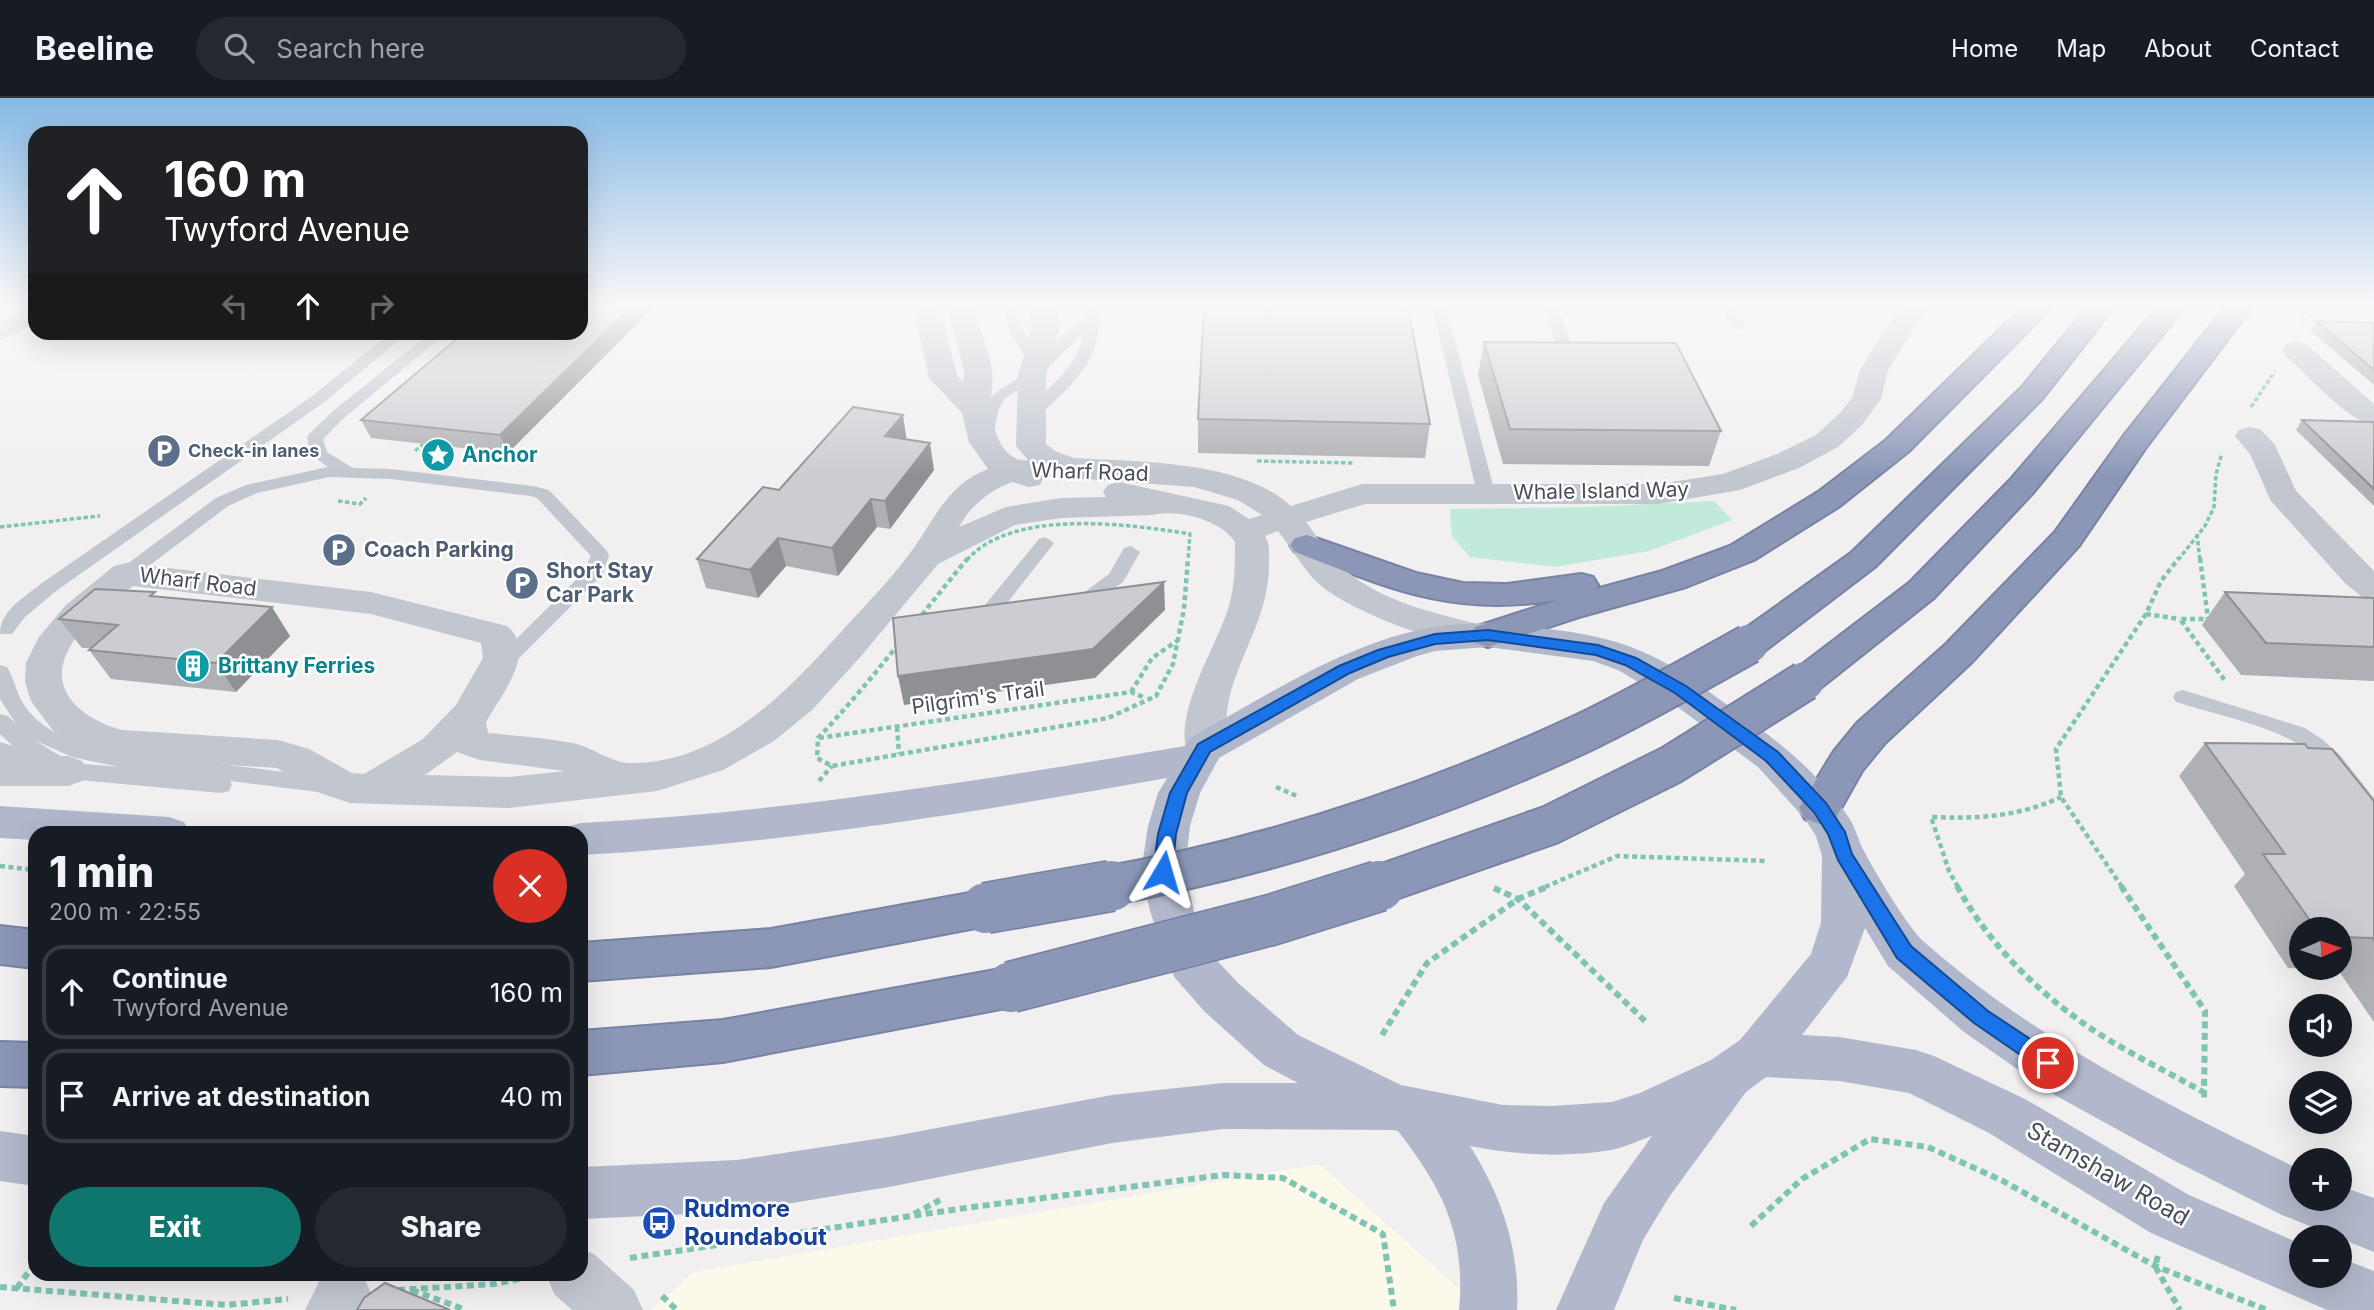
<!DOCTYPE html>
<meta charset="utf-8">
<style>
body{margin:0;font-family:Inter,sans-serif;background:#242831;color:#f1f3f6;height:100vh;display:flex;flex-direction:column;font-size:26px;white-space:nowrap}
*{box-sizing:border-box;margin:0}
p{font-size:23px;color:#9ea1a6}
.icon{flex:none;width:38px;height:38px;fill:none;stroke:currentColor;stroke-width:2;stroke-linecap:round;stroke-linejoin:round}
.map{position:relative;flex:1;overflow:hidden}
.panel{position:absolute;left:28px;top:728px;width:560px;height:455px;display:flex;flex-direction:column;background:#171b24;border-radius:21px;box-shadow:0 7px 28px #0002}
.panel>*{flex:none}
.banner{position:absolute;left:28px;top:28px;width:560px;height:214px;border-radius:21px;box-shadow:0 7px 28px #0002;background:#202124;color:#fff;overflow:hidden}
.needle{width:46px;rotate:87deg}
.fabs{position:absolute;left:2289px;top:819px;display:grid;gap:14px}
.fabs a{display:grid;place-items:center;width:63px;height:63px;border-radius:50%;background:#171b24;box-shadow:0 7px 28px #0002;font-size:35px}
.pin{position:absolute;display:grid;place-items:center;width:60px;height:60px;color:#fff;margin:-30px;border:4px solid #fff;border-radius:50%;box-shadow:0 2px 7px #0007}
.me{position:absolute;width:77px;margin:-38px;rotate:7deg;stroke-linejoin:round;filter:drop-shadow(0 0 5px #0008)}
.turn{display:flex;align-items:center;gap:24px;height:147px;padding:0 21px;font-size:32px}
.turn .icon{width:91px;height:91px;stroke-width:2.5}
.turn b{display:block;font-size:49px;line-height:60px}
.lanes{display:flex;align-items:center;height:66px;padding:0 21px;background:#0003;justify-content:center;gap:35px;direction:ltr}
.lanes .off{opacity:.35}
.round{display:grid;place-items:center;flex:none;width:74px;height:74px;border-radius:37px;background:#242831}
.headline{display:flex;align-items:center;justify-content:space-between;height:119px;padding:0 21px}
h1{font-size:42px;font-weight:800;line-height:52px}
.action{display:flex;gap:14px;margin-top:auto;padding:14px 21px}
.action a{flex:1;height:80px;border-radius:42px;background:#0f766e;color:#fff;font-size:28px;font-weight:800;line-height:80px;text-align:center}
.action a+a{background:#242831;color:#f1f3f6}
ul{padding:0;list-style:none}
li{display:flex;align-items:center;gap:21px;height:94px;margin:0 14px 10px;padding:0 7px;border:4px solid #363941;border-radius:21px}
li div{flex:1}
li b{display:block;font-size:26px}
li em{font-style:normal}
header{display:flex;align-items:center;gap:42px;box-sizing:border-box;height:98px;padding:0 35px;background:#171b24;border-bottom:2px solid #363941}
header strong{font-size:33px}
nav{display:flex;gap:38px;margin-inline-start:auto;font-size:24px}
.search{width:490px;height:63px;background:#242831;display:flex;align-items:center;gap:18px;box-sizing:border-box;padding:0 24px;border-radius:38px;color:#9ea1a6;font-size:26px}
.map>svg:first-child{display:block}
</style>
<header>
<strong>Beeline</strong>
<div class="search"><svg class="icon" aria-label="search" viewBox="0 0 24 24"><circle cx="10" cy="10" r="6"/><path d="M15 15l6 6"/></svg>Search here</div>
<nav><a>Home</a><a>Map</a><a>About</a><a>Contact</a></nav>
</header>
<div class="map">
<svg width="2374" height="1212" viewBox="0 0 2374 1212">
<rect width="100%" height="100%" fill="#f1efef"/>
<path fill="#faf9ea" d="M1319,1066L1483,1212H651L694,1174Z"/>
<path fill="#c2eadb" d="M1714,403L1732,422L1649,453L1555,469L1470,459L1452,438L1450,411L1587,409Z"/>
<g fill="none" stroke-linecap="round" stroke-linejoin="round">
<g stroke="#7782a4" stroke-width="4">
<path id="highway" d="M2024,208H2053L1908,354L1840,408L1754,462L1686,489L1579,519L1488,549L1475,545L1470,537L1475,529L1558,502C1452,519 1391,491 1295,454L1290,447L1295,440L1307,437L1416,475L1463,485L1507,486L1581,476L1593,479L1598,487L1596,491L1662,473L1730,448L1818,394L1886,342Z
M2088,208H2115L2042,301L1875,469L1762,555L1749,558L1736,555L1731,546L1736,537L1851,455L2022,289Z
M2159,208H2186L2032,396L1934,500L1818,592L1805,596L1792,592L1786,583L1792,574L1910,484L2010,382Z
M2226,208H2253L2147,348L2079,448L1972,564L1885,645L1862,673L1835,721L1820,726L1805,721L1799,710L1834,653L1857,625L1946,546L2055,434L2125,336Z
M986,792L1002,797L1008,810L1002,823L986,828L771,869L581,883V845L771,831Z
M0,828L35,832V870L0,866Z
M1011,869L1028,875L1035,889L1028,903L1011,909L723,964L581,977V933L723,922Z
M0,944L35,945V989L0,988Z"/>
</g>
<path stroke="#7ec4b2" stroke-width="3.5" stroke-dasharray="4.5 2.5" stroke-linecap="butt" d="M2302,223L2320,208
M2251,309L2275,273
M415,353L423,346
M1257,363L1353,365
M338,403L360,406L366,400
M0,429L100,418
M2197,436L2200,462
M967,462C1012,410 1129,426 1190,436L1188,462
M2178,462L2205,428L2214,409L2216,376L2222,355"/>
<path stroke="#7ec4b2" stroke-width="4.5" stroke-dasharray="5 3.5" stroke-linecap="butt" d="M968,460C918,520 872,583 818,640L817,660L832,668L1108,620L1156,598L1173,566L1184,511L1188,460
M2200,460L2208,521
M2146,516L2180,521
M2212,521H2180L2226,584
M1131,594L1152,560L1177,543
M897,629L899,656
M819,640L1131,594L1143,599
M819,683L832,668
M1276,689L1299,699
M0,768L35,772
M1545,789L1617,758L1768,763
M1958,789L1949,773L1931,719C1977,721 2018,719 2061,699
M2122,789L2061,699L2056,651L2146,516L2161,483L2179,460"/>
<path stroke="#7ec4b2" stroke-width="6" stroke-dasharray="7 4.5" stroke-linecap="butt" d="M1957,788C1987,843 2032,889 2083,925C2121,952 2165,972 2205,995
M2121,788L2205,913L2204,1002
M1494,790L1518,801L1645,923
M1382,937L1427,865L1518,801L1549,788
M914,1116L940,1102
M1751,1128L1802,1081L1870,1041L1928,1049L2003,1083L2155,1168L2267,1212
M2158,1158L2155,1168L2180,1212
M630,1160L965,1110L1223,1077L1283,1080L1383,1136L1394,1212
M0,1189L227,1207L288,1201
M17,1190L35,1165
M398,1192L494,1186L528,1179
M412,1192L466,1212
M662,1198L677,1212
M1674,1200L1736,1212"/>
<path fill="#c1c6cf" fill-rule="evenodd" d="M1005,208H1015L1024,233L1040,260L1089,211L1094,210L1101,214L1096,246L1087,267L1070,288L1036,321L1030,323L1022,318C1043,290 1079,273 1083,235L1037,280L1005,300L999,310L993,337L985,342L977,337C990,281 1000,300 1034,267L1029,265L1010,233L1003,211Z
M1432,208H1446L1495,395L1492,399H1480L1477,395Z
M1544,208H1558L1576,260L1573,263H1563L1560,260Z
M1721,208H1735L1745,228L1743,231H1733Z
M392,234H409L323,305L56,493L25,519L12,536H0C0,512 25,499 42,485L311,299Z
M431,234H448L345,319L323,341L327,354L353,370L391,371L533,388L549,392L607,453L609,457L603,476L505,574H491L488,569L582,476L591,458L537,400L531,398L391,381L329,379L257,395L228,408L133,480H119L117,476L119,472L216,400L246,387L328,369L311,357L307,340L309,336L333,313Z
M1045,439L1054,445L994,522L975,527L968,525L965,521L968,517L980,513L1039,441Z
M1131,448L1140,454L1123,484L1085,512H1071L1068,508L1071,504L1109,476L1124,450Z
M0,567L7,569C14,580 16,594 23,605C40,632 69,643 98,651L326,679L334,681L337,687L334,693L326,695L230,683L232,687L229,693L221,695L68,681L44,670L39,672L0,660V644L13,648L0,636V616L8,618L16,626L0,601ZM34,642L72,659L119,669L72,665Z
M2183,592L2305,630L2323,642L2340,657L2374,700V725L2366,722C2348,699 2330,671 2307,652C2278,629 2213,616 2176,604L2173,599L2176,594Z"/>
<path fill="#c1c6cf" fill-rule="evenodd" d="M35,208V226L0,242V223L26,209Z
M913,208H939L957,277L963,284L964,272L947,208H973C979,229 989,251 992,272C994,284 990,298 991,311C992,331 1003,365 1028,362L1016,348L1018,277L1031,234L1030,208H1056L1059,234L1046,277V346L1055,353L1074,360C1139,364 1241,362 1291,408L1362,386H1659L1723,376L1777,356L1816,337L1840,315L1852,300L1860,272L1892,221L1906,208H1934L1913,231L1888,272L1881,301L1862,327L1838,349L1799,370L1740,392L1659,406H1365L1306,424C1318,440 1329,457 1343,470C1384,507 1442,516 1493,530L1498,538L1493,546C1457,556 1346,512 1318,485C1302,470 1292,450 1278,433L1265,438C1270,446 1269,454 1269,463C1270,515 1243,549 1230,597C1224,618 1229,641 1218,660L1204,664L1190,660C1168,622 1218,547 1229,508C1235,487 1235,466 1235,444C1220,421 1177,411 1152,417L1061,420L1015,427L938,466L862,557L812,612L774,643L723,672L657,693L509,710L350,705L320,695L277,670L122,660L78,648L54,634L31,603L25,584L26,565L39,539L66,507L114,468L126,465L371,494L507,528C538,554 501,597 486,624L488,635C516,638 546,640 573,645C592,649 610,664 628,665C722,668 794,586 851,523C870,502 890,482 907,459C934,425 944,388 988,371L969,344L962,315L929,280ZM1044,378L1194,389L1238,402L1262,417L1249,421L1229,408L1119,384L1108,387L1103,394L1106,399L1061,400L1006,409L959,429C971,407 989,393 1012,384L1029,389L1040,387ZM133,488L371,516L481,545L483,560L456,607L423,641L364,676L352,675L309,651L278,642L122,632C82,621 44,592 71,547C86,523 112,505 133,488ZM457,654L480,662L565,673L509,679L425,677Z
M2296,244L2306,246L2374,306V328C2344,320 2310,279 2286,258L2282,252L2286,246Z
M2250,329L2261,332L2275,347L2296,393L2374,473V502L2362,499L2345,485L2271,403L2250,356L2235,338L2239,332Z
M0,658H68L82,663L88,673L82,683L68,688H0Z
M581,1151L594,1156L634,1192L643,1212H572L554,1196L546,1176H581Z
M323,1176H363L371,1196L365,1212H305Z"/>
<path fill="#b1b8cb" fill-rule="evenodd" d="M1488,525C1540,530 1595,533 1643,554C1670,565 1696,584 1719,601C1767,635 1814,668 1847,717C1856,729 1858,743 1865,755C1875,774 1909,831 1923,843C2038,944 2165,1006 2301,1072V1101H2340V1088L2374,1100V1154L2282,1117L2173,1062L2053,996L1964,934L1888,868L1865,830L1847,879L1802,937L1839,939L1916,952L1934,958L2025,1001L2189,1097L2301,1146V1178H2340V1160L2374,1173V1212H2327L2151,1135L1989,1035L1909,995L1839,983L1766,979L1746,994L1669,1099L1643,1142L1614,1212H1556L1604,1105L1652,1038C1639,1042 1624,1050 1611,1052C1565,1060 1515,1057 1470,1048C1502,1099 1520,1152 1517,1212H1459C1466,1137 1443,1091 1398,1033L1394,1032L1223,1031L1112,1045L889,1089L737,1114L581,1121V1069L737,1062L889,1039L1112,997L1223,985H1298L1264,967L1204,913L1175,880L1168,866L1150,813L1141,774L1148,728L1158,695L1167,680C972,715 778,746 581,757V735H563L566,729L581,725C785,714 985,682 1185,648L1190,640C1267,598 1346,544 1434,529C1452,526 1470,526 1488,525ZM1488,549L1593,563L1618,572L1667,601L1758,669L1805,721L1816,738L1822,758L1821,825L1811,856L1740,942L1711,962L1640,995L1612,1004L1552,1008L1503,1007L1401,987L1298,937L1238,885L1210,855L1194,813L1185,774L1190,728L1200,695L1219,660L1358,581L1417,558L1435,553Z
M0,708L169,719L184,724L190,735H35V742L0,740Z
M0,1033L35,1038V1088L0,1083Z"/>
<use href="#highway" fill="#8c97b8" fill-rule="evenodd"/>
<g stroke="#7782a4" stroke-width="42" stroke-linecap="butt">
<path id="highway-bridge-far1" d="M1101,789C1269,759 1431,706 1585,634C1641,607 1695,576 1749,546
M1373,789L1550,727L1671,667L1805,583"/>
</g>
<g stroke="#7782a4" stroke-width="53" stroke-linecap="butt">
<path id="highway-bridge" d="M986,810L1111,788
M1011,889L1271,822L1379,788"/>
</g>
<use href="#highway-bridge-far1" stroke="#8c97b8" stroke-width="38"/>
<use href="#highway-bridge" stroke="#8c97b8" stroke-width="50"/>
</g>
<path fill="#afb0b5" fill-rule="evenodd" d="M2316,223L2374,225V287L2310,232Z
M465,234L521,342L508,355L371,340L361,322Z
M1484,244L1721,333L1709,368L1503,366L1478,277Z
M1198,321L1430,326L1425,360L1198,355Z
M2302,322L2374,324V408L2296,332Z
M907,341L934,372L890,431L877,429L838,478L786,468L758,500L706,490L697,461L779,392Z
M2225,494L2374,500V583L2241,577L2202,527Z
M158,498L290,538L236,594L111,581L89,552L91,550H82L59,521Z
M2205,645L2308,650L2374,703V924L2338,872L2288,870L2234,788L2245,776L2179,678ZM2301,831H2340V870H2301Z"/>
<path fill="#8f9094" d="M0,208H12L0,215Z
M632,208H655L508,355L500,337Z
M903,317L907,344L885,338Z
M930,345L934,372L890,431L885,403Z
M871,401L877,429L838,478L832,450Z
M778,440L786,468L758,500L750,472Z
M1164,484L1165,512L1095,580L904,607L898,578Z
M272,509L290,538L236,594L216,565Z"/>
<path fill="#cccdd3" stroke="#8f9094" stroke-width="2" d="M581,208H632L500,337L361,322L465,234H581Z
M1204,208L1408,209L1430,326L1198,321Z
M2316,223L2374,225V272Z
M1484,244L1676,245L1721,333L1510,331Z
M853,309L903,317L885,338L930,345L885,403L871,401L832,450L778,440L750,472L697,461L763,389L779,392Z
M2302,322L2374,324V391Z
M1164,484L1093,551L898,578L893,520Z
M95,491L155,494L150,498L272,509L216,565L89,552L118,527L59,521Z
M2225,494L2374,500V549L2266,545Z
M2205,645L2305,646L2308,650L2332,651L2374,703V842L2372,840L2340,839V831H2316L2263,756H2285Z
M385,1185L450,1212H357L364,1200Z"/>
<linearGradient id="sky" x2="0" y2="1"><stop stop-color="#86b9e6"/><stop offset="0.55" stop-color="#f9f8f8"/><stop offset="1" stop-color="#f9f8f8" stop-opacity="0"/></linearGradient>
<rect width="2374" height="378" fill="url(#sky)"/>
<path fill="#1a73e8" stroke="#114b97" stroke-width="2" d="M1488,532L1598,547L1636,560L1686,588L1778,654L1826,705L1845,734L1852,756L1911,848L1988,913L2056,958L2059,965L2056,971L2048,974L2041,971L1974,925L1897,860L1838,762L1828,736L1814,714L1766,663L1675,595L1625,567L1596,557L1488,542L1435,546L1388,559L1350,575L1210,654L1187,695L1176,736L1172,774L1169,779H1156L1153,774L1158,736L1170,695L1198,646L1339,568L1378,552L1435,536Z"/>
<defs>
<g id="parking-disc" transform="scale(1.75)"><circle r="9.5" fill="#5c6f8a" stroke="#fff"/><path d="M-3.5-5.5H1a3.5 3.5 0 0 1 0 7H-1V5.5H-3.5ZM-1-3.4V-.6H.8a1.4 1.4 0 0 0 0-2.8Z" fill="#fff"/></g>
<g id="sight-disc" transform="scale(1.75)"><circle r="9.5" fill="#0f9aa8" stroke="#fff"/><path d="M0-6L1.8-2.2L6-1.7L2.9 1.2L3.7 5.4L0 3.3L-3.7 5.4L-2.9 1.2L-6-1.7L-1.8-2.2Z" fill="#fff"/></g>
<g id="building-disc" transform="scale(1.75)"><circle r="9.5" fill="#0f9aa8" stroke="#fff"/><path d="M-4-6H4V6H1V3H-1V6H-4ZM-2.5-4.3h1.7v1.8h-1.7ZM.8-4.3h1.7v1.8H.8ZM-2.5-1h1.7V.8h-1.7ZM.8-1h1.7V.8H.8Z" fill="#fff"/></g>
<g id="bus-disc" transform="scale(1.75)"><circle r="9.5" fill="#1a4fb4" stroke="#fff"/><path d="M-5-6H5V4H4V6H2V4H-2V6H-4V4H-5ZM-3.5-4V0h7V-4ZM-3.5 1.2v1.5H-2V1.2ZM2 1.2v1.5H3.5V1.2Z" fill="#fff"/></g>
</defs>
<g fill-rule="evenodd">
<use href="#parking-disc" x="164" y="353"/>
<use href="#sight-disc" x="438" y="357"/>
<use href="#parking-disc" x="339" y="452"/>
<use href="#parking-disc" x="522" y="485"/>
<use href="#building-disc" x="193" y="568"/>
<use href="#bus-disc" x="659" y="1125"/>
</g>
<g text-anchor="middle" stroke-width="5" stroke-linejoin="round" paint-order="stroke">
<g font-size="18" font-weight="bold" fill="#4e5e75" stroke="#fff" text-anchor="start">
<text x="188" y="359">Check-in lanes</text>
</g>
<g font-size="21" font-weight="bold" fill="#0d838f" stroke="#fff" text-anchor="start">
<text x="462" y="364">Anchor</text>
<text x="218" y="575">Brittany Ferries</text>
</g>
<g font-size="21" fill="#494e5a" stroke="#fff">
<text transform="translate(1090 374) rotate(2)" y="7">Wharf Road</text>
<text transform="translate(1601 393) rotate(-1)" y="7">Whale Island Way</text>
<text transform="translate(198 484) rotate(7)" y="7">Wharf Road</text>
<text transform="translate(978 600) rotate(-8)" y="7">Pilgrim's Trail</text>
</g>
<g font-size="21" font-weight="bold" fill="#4e5e75" stroke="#fff" text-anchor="start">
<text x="364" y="459">Coach Parking</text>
<text x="546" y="480">Short Stay<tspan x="546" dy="24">Car Park</tspan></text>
</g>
<g font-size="24" fill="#494e5a" stroke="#fff">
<text transform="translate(2108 1076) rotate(30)" y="8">Stamshaw Road</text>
</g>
<g font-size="24" font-weight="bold" fill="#164399" stroke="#fff" text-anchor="start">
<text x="684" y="1119">Rudmore<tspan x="684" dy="28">Roundabout</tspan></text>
</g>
</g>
</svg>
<div class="fabs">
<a><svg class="needle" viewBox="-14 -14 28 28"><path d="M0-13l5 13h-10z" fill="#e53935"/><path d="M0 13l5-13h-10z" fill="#9ea1a6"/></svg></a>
<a><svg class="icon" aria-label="sound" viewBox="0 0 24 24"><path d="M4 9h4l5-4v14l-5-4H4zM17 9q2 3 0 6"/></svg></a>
<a><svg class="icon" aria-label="layers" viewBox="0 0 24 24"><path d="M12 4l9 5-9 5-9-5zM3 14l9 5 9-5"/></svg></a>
<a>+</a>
<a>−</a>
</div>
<div class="pin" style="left:2048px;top:965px;background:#d93025"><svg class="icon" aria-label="arrive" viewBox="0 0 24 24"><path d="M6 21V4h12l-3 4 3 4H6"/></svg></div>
<svg class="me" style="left:1163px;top:774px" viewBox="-20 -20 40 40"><path d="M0-17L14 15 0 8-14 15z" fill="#1a73e8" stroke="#fff" stroke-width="4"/></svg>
<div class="banner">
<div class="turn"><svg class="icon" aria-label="ahead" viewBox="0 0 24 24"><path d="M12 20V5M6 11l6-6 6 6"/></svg><div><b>160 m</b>Twyford Avenue</div></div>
<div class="lanes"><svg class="icon off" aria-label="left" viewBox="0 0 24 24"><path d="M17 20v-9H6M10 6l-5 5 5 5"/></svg><svg class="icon" aria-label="ahead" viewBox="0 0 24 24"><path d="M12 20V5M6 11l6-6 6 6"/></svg><svg class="icon off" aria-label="right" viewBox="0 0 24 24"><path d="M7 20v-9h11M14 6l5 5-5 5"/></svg></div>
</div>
<section class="panel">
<div class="headline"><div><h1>1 min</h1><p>200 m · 22:55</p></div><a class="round" style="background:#d93025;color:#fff"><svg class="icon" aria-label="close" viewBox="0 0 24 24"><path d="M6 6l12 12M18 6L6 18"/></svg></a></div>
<ul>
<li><svg class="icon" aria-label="ahead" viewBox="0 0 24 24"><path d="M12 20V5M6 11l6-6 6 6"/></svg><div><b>Continue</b><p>Twyford Avenue</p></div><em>160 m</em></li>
<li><svg class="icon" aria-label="arrive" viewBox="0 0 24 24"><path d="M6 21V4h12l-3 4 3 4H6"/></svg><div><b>Arrive at destination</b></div><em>40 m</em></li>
</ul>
<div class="action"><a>Exit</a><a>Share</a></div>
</section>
</div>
